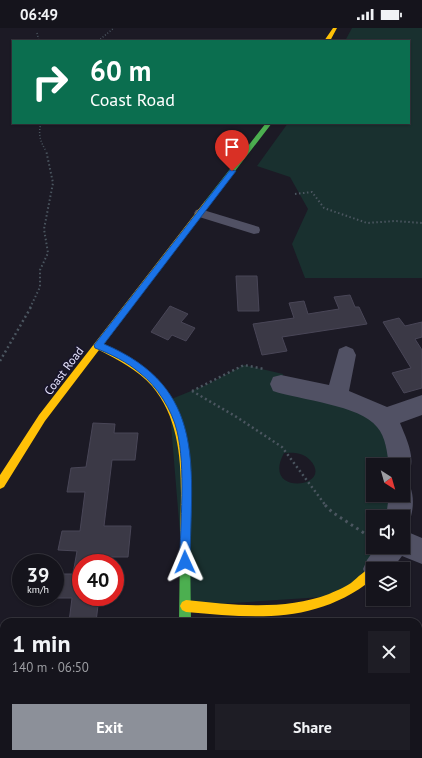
<!DOCTYPE html>
<meta charset="utf-8">
<style>
body{margin:0;font-family:"PT Sans",sans-serif;background:#1e1d25;color:#f1f3f6;height:100vh;display:flex;flex-direction:column;font-size:15px;white-space:nowrap}
*{box-sizing:border-box;margin:0}
p{font-size:13px;color:#9d9ea3}
.icon{flex:none;width:22px;height:22px;fill:none;stroke:currentColor;stroke-width:2;stroke-linecap:round;stroke-linejoin:round}
.map{position:relative;flex:1;overflow:hidden}
.side{position:absolute;left:0px;top:590px;width:422px;height:140px;display:flex;flex-direction:column;background:#15141c;border-radius:12px 12px 0 0;box-shadow:0 1px 3px #0004,0 0 0 1px #34333b}
.side>*{flex:none}
.hud{position:absolute;left:12px;top:12px;width:398px;height:84px;border-radius:0px;box-shadow:0 1px 3px #0004,0 0 0 1px #34333b;background:#0b6e4f;color:#fff;overflow:hidden}
.needle{width:26px;rotate:143deg}
.controls{position:absolute;left:366px;top:430px;display:grid;gap:8px}
.controls a{display:grid;place-items:center;width:44px;height:44px;border-radius:0px;background:#15141c;box-shadow:0 1px 3px #0004,0 0 0 1px #34333b;font-size:20px}
.speed{position:absolute;left:12px;top:526px;display:flex;gap:8px;font-size:20px;font-weight:700;text-align:center}
.speed>*{display:grid;place-content:center;width:52px;height:52px;border-radius:50%;background:#15141c;box-shadow:0 1px 3px #0004,0 0 0 1px #34333b;line-height:1}
.speed small{font-size:10px;font-weight:400}
.speed .limit{border:6px solid #d22;background:#fff;color:#111}
.pin{position:absolute;display:grid;place-items:center;width:34px;height:34px;color:#fff;margin:-41px -17px;border-radius:50% 50% 50% 0;rotate:-45deg;box-shadow:0 0 4px #0007}
.pin .icon{rotate:45deg}
.me{position:absolute;width:44px;margin:-22px;rotate:359deg;stroke-linejoin:round;filter:drop-shadow(0 0 3px #0008)}
.turn{display:flex;align-items:center;gap:14px;height:84px;padding:0 12px;font-size:18px}
.turn .icon{width:52px;height:52px;stroke-width:2.5}
.turn b{display:block;font-size:28px;line-height:34px}
.round{display:grid;place-items:center;flex:none;width:42px;height:42px;border-radius:0px;background:#1e1d25}
.headline{display:flex;align-items:center;justify-content:space-between;height:68px;padding:0 12px}
h1{font-size:24px;font-weight:700;line-height:30px}
.cta{display:flex;gap:8px;margin-top:auto;padding:8px 12px}
.cta a{flex:1;height:46px;border-radius:0px;background:#8c9099;color:#fff;font-size:16px;font-weight:700;line-height:46px;text-align:center}
.cta a+a{background:#1e1d25;color:#f1f3f6}
.status{display:flex;justify-content:space-between;align-items:center;height:28px;padding:0 20px;background:#15141c;direction:ltr}
.status svg{height:11px;fill:currentColor}
.map>svg:first-child{display:block}
</style>
<div class="status"><b>06:49</b><svg viewBox="0 0 49 12"><path d="M0 12V9h3v3zM5 12V6h3v6zM10 12V3h3v9zM15 12V0h3v12zM26 1h20v11H26zM47 4h2v5h-2z"/></svg></div>
<div class="map">
<svg width="422" height="730" viewBox="0 0 422 730">
<rect width="100%" height="100%" fill="#1c1a25"/>
<path fill="#19302f" fill-rule="evenodd" d="M352,0H422V250H305L292,216L308,181L290,149L257,138L288,95H409V13H345Z
M244,337L283,346L281,355L370,382L401,437H373V467H401L399,489H373V519H392L373,541L338,568L186,578L169,372L206,357ZM284,425C293,424 304,425 310,432C336,460 260,469 284,425Z"/>
<path fill="#3b3946" stroke="#494657" d="M236,248H257L259,283H238Z
M350,267L355,279H359L367,296L282,309L287,323L262,327L253,296L294,290L289,275L304,273L308,286L339,281L334,269Z
M170,278L188,286L181,294L195,300L186,313L172,307L168,312L151,304Z
M399,290L405,298L422,294V309L415,311L422,322V360L404,365L392,345L411,340L383,294Z
M93,395L115,396L114,405H138L135,432H112L104,498H131L128,529H103V535H81V569H99L96,594H69L72,570H48L55,569V546H73L77,523L58,522L62,503H80L85,464H67L71,440L86,439Z
M276,726H336L337,730H276Z"/>
<g fill="none" stroke-linecap="round" stroke-linejoin="round">
<path stroke="#4b5660" stroke-width="1.5" stroke-dasharray="1 2" stroke-linecap="butt" d="M37,5L39,13
M98,13L114,0
M41,95C38,106 40,113 46,123"/>
<path stroke="#4b5660" stroke-width="2" stroke-dasharray="1.5 2.5" stroke-linecap="butt" d="M295,166L312,164L324,180L367,195L395,193L422,195
M30,280L40,259V242L48,225L44,201L53,155L46,122"/>
<path stroke="#4b5660" stroke-width="2.5" stroke-dasharray="2 3" stroke-linecap="butt" d="M0,333L31,279
M192,363L235,388L282,419L326,478
M192,363L244,337L264,341"/>
<path stroke="#4b5660" stroke-width="3" stroke-dasharray="2.5 4" stroke-linecap="butt" d="M325,477L332,484L370,509"/>
<path fill="#515164" fill-rule="evenodd" d="M200,181L259,199L260,202L259,205L254,206L196,188L194,185L196,182Z"/>
<path fill="#515164" fill-rule="evenodd" d="M346,318L353,321L356,327L349,363L387,379L422,367V387L400,395C406,410 416,429 409,445L403,447V437H389C387,425 386,409 377,399C360,377 300,372 273,363L270,356L273,349L281,347L329,357L339,321Z
M403,456L410,458C415,471 413,485 408,498L403,500V489H386L389,467H403Z
M403,502L422,510V536L402,528L392,541H373V553L367,550L363,541L367,532L376,519H403Z
M162,726H194V730H162Z"/>
<path fill="#4caf50" fill-rule="evenodd" d="M266,95H272L209,177H205V173Z
M185,515L189,516L190,520L191,594H179L180,520L181,516Z"/>
<path fill="#ffc107" fill-rule="evenodd" d="M333,0H337L330,13H324Z
M205,173H209L210,175L104,316C123,326 141,336 157,351C199,392 190,467 190,520L189,524L185,525L181,524L180,520C180,466 189,402 152,358C138,342 118,332 99,322L45,393L4,459L0,461V447L39,387Z
M373,539L377,541H373V551C315,597 255,590 186,584L182,582L180,578L182,574L186,572C233,577 284,583 329,566C336,563 345,559 351,555C358,549 365,542 373,539Z"/>
</g>
<path fill="#1a73e8" stroke="#114b97" d="M230,142L236,143L104,316C208,360 191,439 190,534L189,537L185,539L181,537L180,534C180,496 186,439 177,403C172,382 157,358 140,345C127,334 111,326 95,320L94,317Z"/>
<g text-anchor="middle" stroke-width="3.5" stroke-linejoin="round" paint-order="stroke">
<g font-size="12" fill="#e4e2fb" stroke="#18152a">
<text transform="translate(64 343) rotate(-53)" y="4">Coast Road</text>
</g>
</g>
</svg>
<div class="controls">
<a><svg class="needle" viewBox="-14 -14 28 28"><path d="M0-13l5 13h-10z" fill="#e53935"/><path d="M0 13l5-13h-10z" fill="#9d9ea3"/></svg></a>
<a><svg class="icon" aria-label="sound" viewBox="0 0 24 24"><path d="M4 9h4l5-4v14l-5-4H4zM17 9q2 3 0 6"/></svg></a>
<a><svg class="icon" aria-label="layers" viewBox="0 0 24 24"><path d="M12 4l9 5-9 5-9-5zM3 14l9 5 9-5"/></svg></a>
</div>
<div class="speed"><div>39<small>km/h</small></div><div class="limit">40</div></div>
<div class="pin" style="left:232px;top:143px;background:#d93025"><svg class="icon" aria-label="arrive" viewBox="0 0 24 24"><path d="M6 21V4h12l-3 4 3 4H6"/></svg></div>
<svg class="me" style="left:185px;top:534px" viewBox="-20 -20 40 40"><path d="M0-17L14 15 0 8-14 15z" fill="#1a73e8" stroke="#fff" stroke-width="4"/></svg>
<div class="hud">
<div class="turn"><svg class="icon" aria-label="right" viewBox="0 0 24 24"><path d="M7 20v-9h11M14 6l5 5-5 5"/></svg><div><b>60 m</b>Coast Road</div></div>
</div>
<section class="side">
<div class="headline"><div><h1>1 min</h1><p>140 m · 06:50</p></div><a class="round"><svg class="icon" aria-label="close" viewBox="0 0 24 24"><path d="M6 6l12 12M18 6L6 18"/></svg></a></div>
<div class="cta"><a>Exit</a><a>Share</a></div>
</section>
</div>
